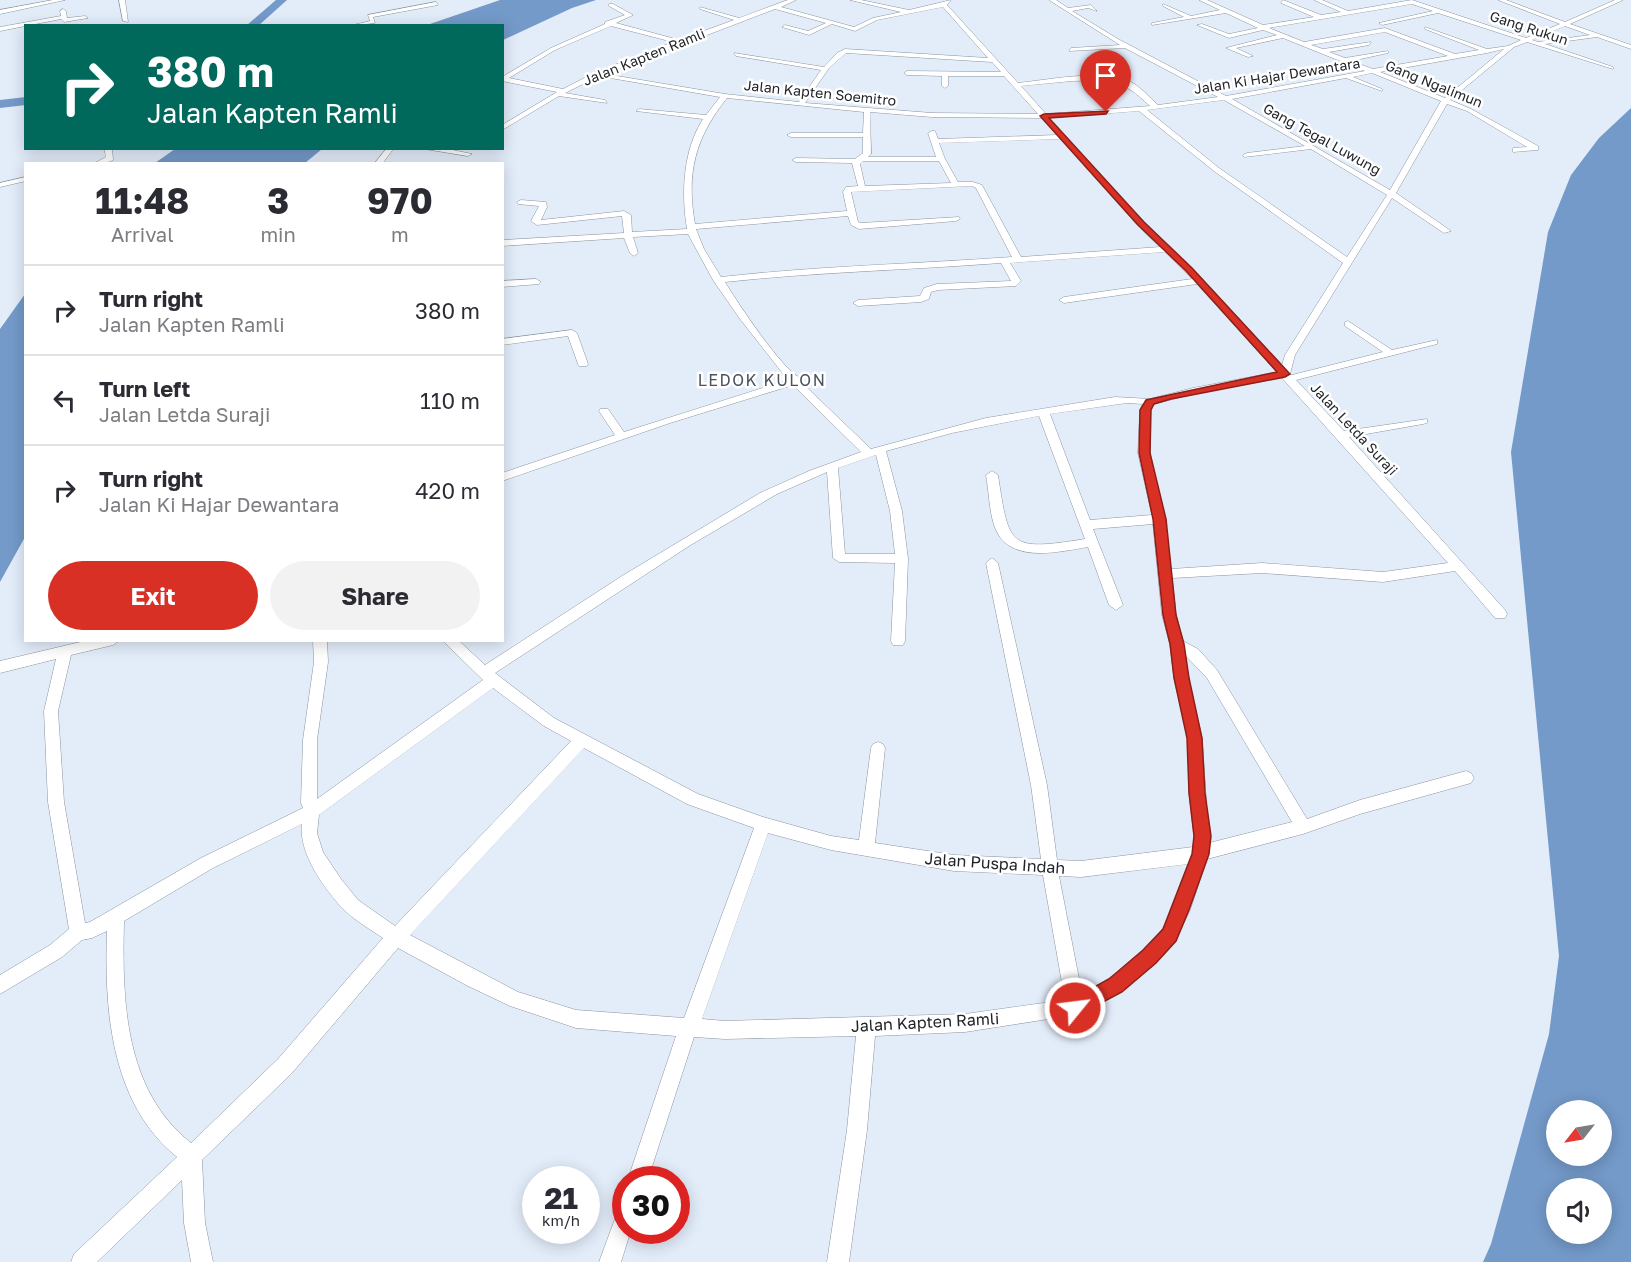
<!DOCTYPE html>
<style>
body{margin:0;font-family:"Golos Text",sans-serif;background:#f2f2f3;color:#2b2b33;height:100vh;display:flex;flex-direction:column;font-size:22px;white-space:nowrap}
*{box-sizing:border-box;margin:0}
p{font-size:20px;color:#7c7c81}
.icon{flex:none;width:33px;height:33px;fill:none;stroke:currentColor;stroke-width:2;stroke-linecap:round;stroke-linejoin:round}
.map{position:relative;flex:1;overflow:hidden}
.sheet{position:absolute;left:24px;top:162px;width:480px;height:480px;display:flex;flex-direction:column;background:#fff;border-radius:0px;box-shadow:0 3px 15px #0003}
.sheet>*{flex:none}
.hud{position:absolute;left:24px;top:24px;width:480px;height:126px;border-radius:0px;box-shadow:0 3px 15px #0003;background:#00695c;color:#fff;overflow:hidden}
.needle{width:39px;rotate:239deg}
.fabs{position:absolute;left:1546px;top:1100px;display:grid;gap:12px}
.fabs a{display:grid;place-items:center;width:66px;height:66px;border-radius:50%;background:#fff;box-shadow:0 3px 15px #0003;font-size:30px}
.speed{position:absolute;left:522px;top:1166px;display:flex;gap:12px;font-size:30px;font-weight:700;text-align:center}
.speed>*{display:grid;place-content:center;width:78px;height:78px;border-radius:50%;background:#fff;box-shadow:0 3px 15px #0003;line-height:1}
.speed small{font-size:15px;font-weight:400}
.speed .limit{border:9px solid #d22;background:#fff;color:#111}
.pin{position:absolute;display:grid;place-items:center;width:51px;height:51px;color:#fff;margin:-62px -26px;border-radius:50% 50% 50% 0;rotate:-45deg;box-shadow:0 0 6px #0007}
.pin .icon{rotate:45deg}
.me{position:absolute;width:66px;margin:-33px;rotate:61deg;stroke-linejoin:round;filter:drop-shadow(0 0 4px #0008)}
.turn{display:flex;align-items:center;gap:21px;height:126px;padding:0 24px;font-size:27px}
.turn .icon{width:78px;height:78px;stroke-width:2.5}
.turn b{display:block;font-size:42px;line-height:51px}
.eta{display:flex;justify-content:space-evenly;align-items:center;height:102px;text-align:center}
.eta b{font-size:36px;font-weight:700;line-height:42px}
.action{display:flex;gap:12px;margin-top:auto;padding:12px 24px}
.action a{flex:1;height:69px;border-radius:36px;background:#d93025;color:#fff;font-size:24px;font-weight:700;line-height:69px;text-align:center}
.action a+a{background:#f2f2f3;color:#2b2b33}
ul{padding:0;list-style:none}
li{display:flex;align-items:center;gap:18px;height:90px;padding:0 24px;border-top:2px solid #e1e1e2}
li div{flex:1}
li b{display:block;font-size:22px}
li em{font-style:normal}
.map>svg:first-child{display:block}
</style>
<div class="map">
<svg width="1631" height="1262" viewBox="0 0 1631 1262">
<rect width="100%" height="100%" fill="#e3edfa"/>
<path fill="#749ac9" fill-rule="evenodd" d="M500,0H596L572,8L503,40L502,26L427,25Z
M1631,108V1262H1483L1491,1244L1549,1034L1559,956L1511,452L1548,232L1571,175L1599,138ZM1557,1110H1602V1155H1557ZM1557,1188H1602V1233H1557Z
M175,149V148L322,149L305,163H155Z
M25,294V537L0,582V329Z"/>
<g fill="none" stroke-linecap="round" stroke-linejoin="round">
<path fill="#749ac9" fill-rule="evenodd" d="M276,0H287L258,26H246Z
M26,97V105L0,108V100Z"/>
<g stroke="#8b94a0" stroke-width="1">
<path id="street" d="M53,0H65L0,14V10Z
M119,0H125L128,22L123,21Z
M788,0H796L781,7L854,27L873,18L901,12L850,0H861L909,10L951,0L947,5L1018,83C1048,80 1100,69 1129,81C1140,86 1149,97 1158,105L1218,97L1125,48L1069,51L1071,48L1120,45L1049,0H1056L1068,8L1091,5L1097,11L1088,8L1072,11L1118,39L1226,96L1365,71L1283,38L1236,48L1253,56L1248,57L1226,48L1277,35L1263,30L1229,38L1197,25L1202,24L1229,34L1258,28L1226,13L1152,25V23L1184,17L1163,6V4L1191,16L1220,10L1199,0H1207L1263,25L1314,17L1281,3L1283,0L1321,15L1341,12L1314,0H1322L1348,11L1412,0L1526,38L1560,24L1498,0H1506L1565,22L1615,0H1623L1570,24L1631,45V49L1597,37L1545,44L1613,67V69L1527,42L1514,47L1450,100L1471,109L1538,146V150L1513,152V148L1527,147L1467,111L1447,104L1396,193L1451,231L1444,233L1392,198L1295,355L1290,374L1292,375L1383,352L1345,326V322L1348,321L1392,350L1437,340V344L1296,380L1344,431L1427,419V423L1423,424L1349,437L1505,610L1507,614L1505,618H1495L1455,571L1383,582L1262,573L1172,578L1176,615L1183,641L1198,649L1217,670L1307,819L1360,800L1466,771L1471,773L1474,778L1471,783L1360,814L1303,834L1207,859L1190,910L1175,941L1156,963L1121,992L1081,1014L965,1032L875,1036L867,1130L849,1262H827L847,1130L856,1036L725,1039L694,1037L648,1179H628L676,1036L576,1028L510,1006L466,985L398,948L292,1073L202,1160L205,1223L213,1262H191L184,1223L182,1180L97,1262H71L74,1254L177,1157C111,1104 104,1010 107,931L92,938L82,940L62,957L0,994V975L50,945L69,929L48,802L44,711L56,659L0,673V661L89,640H120L113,645L71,655L58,711L64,802L85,923L90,922L201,858L303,808L301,803L303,740L314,662L313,640H327L328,662L317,740V799L483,680L442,640H458L485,665L622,576L760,493L809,471L861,452L793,385L670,423L502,481V473L615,435L599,411L600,409H608L624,432L788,380L740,319L713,280L688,234L633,237L638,253L634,256L630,253L624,238L502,246V240L624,233L622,216L537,225L531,221L539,206L518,204L517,202L521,200L546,202L547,207L541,220L624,211L631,215L632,232L687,229C681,193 683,150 703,119L636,111L639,109L706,115L720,97L599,76L565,93L605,100L607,103L559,96L502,130V125L557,92L502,81V77L551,48L605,24V22L625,15L609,6V4H613L633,15L616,23L679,40L734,20L700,9V7L739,18ZM1412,4L1433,11L1379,23L1382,25L1438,13L1521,40L1508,46L1487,49L1425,27V29L1479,50L1455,54L1385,28L1304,42L1269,28ZM943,7L988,58L845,49L837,53L824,67L734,53L736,56L821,70L799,102L725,94L605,74L775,9L826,23L808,31L785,25L782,27L809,35L832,24L855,31L877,20ZM611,26L673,42L594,73L563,89L509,78L555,50ZM1565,26L1590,35L1538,42L1532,40ZM1385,32L1448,56L1373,69L1351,61L1388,53V51L1345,58L1329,52L1369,45L1371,42L1323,49L1311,45ZM1504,49L1445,98L1380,72L1487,53ZM846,53L992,62L1001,72L907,71L904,73L907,75L942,76V86L945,88L948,86V76H1004L1038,114L932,113L805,103L829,68ZM1372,73L1441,101L1390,190L1232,99L1346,78L1382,91V89L1353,77ZM1072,81C1113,80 1120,78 1150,106L1046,114L1021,86ZM727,98L864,112L863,133H791L787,135L791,137H863V153L855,159L796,158L792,160L796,162L852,163L858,186L846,187L843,192L847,211L695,224C686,173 695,138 727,98ZM1224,100L1305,146L1247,153L1243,155L1244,157L1311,149L1387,195L1347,257L1219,168L1147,110ZM1139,111L1214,171L1343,263L1285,355L1282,365L1192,268L1144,222L1049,118ZM870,112L932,117L1042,118L1057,135L938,139L935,131H932L928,133L936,157H868L871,154ZM1061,139L1138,226L1160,247L1021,257L982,185L973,182H958L945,159L939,143ZM863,161H939L951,183L865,186L860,164ZM972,186L976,188L1012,257C915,264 818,266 721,277L704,249L696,229L848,216L851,225L859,229L956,221L960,219L959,217L861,223L858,222L851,192ZM1165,252L1192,279L1064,297L1059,300L1064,303L1197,284L1277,372L1193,388L1150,399L1115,397L986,418L871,449L801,382V378C783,372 736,300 725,282C817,272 909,270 1001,263L1011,281L937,284L924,288L920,296L858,300L853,303L858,306L921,302L929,299L931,292L938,290L1016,286L1021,281L1010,263ZM1282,378L1448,563L1383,572L1262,563L1171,569L1165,519L1150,453V410L1154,404L1193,394ZM1127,403L1143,404L1140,410L1138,453L1152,515L1090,520L1050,414ZM1039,416L1085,539C1009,551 1009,548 998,475L992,471L986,475C989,492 989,509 994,525C1007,565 1057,552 1088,547L1109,605L1116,610L1123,605L1093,529L1153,524L1162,615L1170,644L1174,678L1188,738L1189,793L1194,836L1193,847L1081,861L1057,860L1047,785L998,563L992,558L986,563L1031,785L1041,859L954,855L875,843L885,748L883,744L878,742L873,744L871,748L859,840L831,836L763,817L698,794L554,718L495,673L689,546L777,494L827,472L833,558L839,562L895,563L891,641L893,645H903L905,641L908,559L902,511L886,451L952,433ZM876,455L890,511L895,554H845L838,468ZM1185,655L1207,678L1292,822L1209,843L1202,738L1188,678ZM493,688L544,726L571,741L395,926L358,900L341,879L323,852L317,833L319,815ZM584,748L687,804L754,828L684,1018L576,1010L518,992L410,935ZM302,824C298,853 325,890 345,911C356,921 371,930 383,938L278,1059L191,1143C124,1090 122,1000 124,921L213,868ZM768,833L831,850L954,871L1043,875L1065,1000L965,1014L725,1021L702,1019ZM1189,864C1181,885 1175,909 1163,928C1145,957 1111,978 1082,994L1059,876L1081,877Z
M436,2L438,5L373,17L375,23L349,26L370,21L368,15Z
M63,9L66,11L67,18L85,16L88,18L64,22L61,19L0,31V27L61,16L60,11Z
M104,148H112L113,160L104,164H93L106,157Z
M387,148H394L382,164H374Z
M419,148H443L472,154L468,156Z
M26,177V181L0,187V183Z
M536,279L541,282L539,284L502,287V281Z
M572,330L577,333L588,364L587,366H579L578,364L568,336L502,345V339Z
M626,1205V1230H631L621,1262H599L619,1208Z"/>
</g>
<use href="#street" fill="#fff" fill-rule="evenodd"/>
</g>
<path fill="#d93025" stroke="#8d1f18" stroke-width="1.5" d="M1108,111L1106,114L1049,118L1144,222L1192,268L1290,374L1285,377L1171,399L1154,404L1151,410L1150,453L1166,519L1176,615L1184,644L1189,678L1202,738L1205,793L1211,836L1209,854L1189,910L1176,941L1156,963L1122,992L1075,1017L1069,1014L1066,1008L1069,1001L1109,979L1143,950L1163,929L1192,854L1194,836L1189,793L1187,738L1174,678L1170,644L1163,615L1153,519L1139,453L1140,410L1146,400L1277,372L1186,271L1138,225L1040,116L1044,114Z"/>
<g text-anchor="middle" stroke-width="5" stroke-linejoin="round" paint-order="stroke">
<g font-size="14" fill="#212429" stroke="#fff">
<text transform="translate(1529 28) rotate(18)" y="5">Gang Rukun</text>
<text transform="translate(644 57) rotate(-22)" y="5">Jalan Kapten Ramli</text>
<text transform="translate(1277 76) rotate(-9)" y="5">Jalan Ki Hajar Dewantara</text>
<text transform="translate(1434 84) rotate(22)" y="5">Gang Ngalimun</text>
<text transform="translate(820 93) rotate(6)" y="5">Jalan Kapten Soemitro</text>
<text transform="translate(1322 139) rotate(29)" y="5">Gang Tegal Luwung</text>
<text transform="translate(1354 429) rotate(47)" y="5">Jalan Letda Suraji</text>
</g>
<g font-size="16" letter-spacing="1.5" fill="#4a525d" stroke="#fff">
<text x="762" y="386">LEDOK KULON</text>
</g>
<g font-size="16" fill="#212429" stroke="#fff">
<text transform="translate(995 863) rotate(4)" y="6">Jalan Puspa Indah</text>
<text transform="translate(925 1022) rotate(-3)" y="6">Jalan Kapten Ramli</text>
</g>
</g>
</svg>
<div class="fabs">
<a><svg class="needle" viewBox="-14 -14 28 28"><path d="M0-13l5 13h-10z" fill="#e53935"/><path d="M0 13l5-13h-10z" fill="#7c7c81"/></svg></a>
<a><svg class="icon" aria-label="sound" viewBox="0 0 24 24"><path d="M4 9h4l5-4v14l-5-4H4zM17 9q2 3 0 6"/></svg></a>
</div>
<div class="speed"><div>21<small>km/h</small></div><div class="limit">30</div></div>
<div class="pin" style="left:1106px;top:112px;background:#d93025"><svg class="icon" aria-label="arrive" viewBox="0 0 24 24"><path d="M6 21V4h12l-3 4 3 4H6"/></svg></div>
<svg class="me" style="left:1075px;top:1008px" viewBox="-20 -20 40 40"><circle r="17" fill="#d93025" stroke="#fff" stroke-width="3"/><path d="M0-11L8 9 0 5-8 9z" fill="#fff"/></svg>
<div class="hud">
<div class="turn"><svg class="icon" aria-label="right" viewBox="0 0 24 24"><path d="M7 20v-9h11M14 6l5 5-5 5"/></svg><div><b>380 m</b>Jalan Kapten Ramli</div></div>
</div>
<section class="sheet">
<div class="eta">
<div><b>11:48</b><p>Arrival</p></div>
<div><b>3</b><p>min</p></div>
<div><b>970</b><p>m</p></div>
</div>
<ul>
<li><svg class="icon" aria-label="right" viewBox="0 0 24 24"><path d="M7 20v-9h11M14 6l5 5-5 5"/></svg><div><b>Turn right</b><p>Jalan Kapten Ramli</p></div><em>380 m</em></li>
<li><svg class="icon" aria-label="left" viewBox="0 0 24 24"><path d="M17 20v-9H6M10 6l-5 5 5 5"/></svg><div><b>Turn left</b><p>Jalan Letda Suraji</p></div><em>110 m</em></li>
<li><svg class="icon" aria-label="right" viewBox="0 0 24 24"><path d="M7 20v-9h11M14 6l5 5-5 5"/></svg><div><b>Turn right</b><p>Jalan Ki Hajar Dewantara</p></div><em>420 m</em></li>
</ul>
<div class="action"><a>Exit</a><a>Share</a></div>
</section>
</div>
